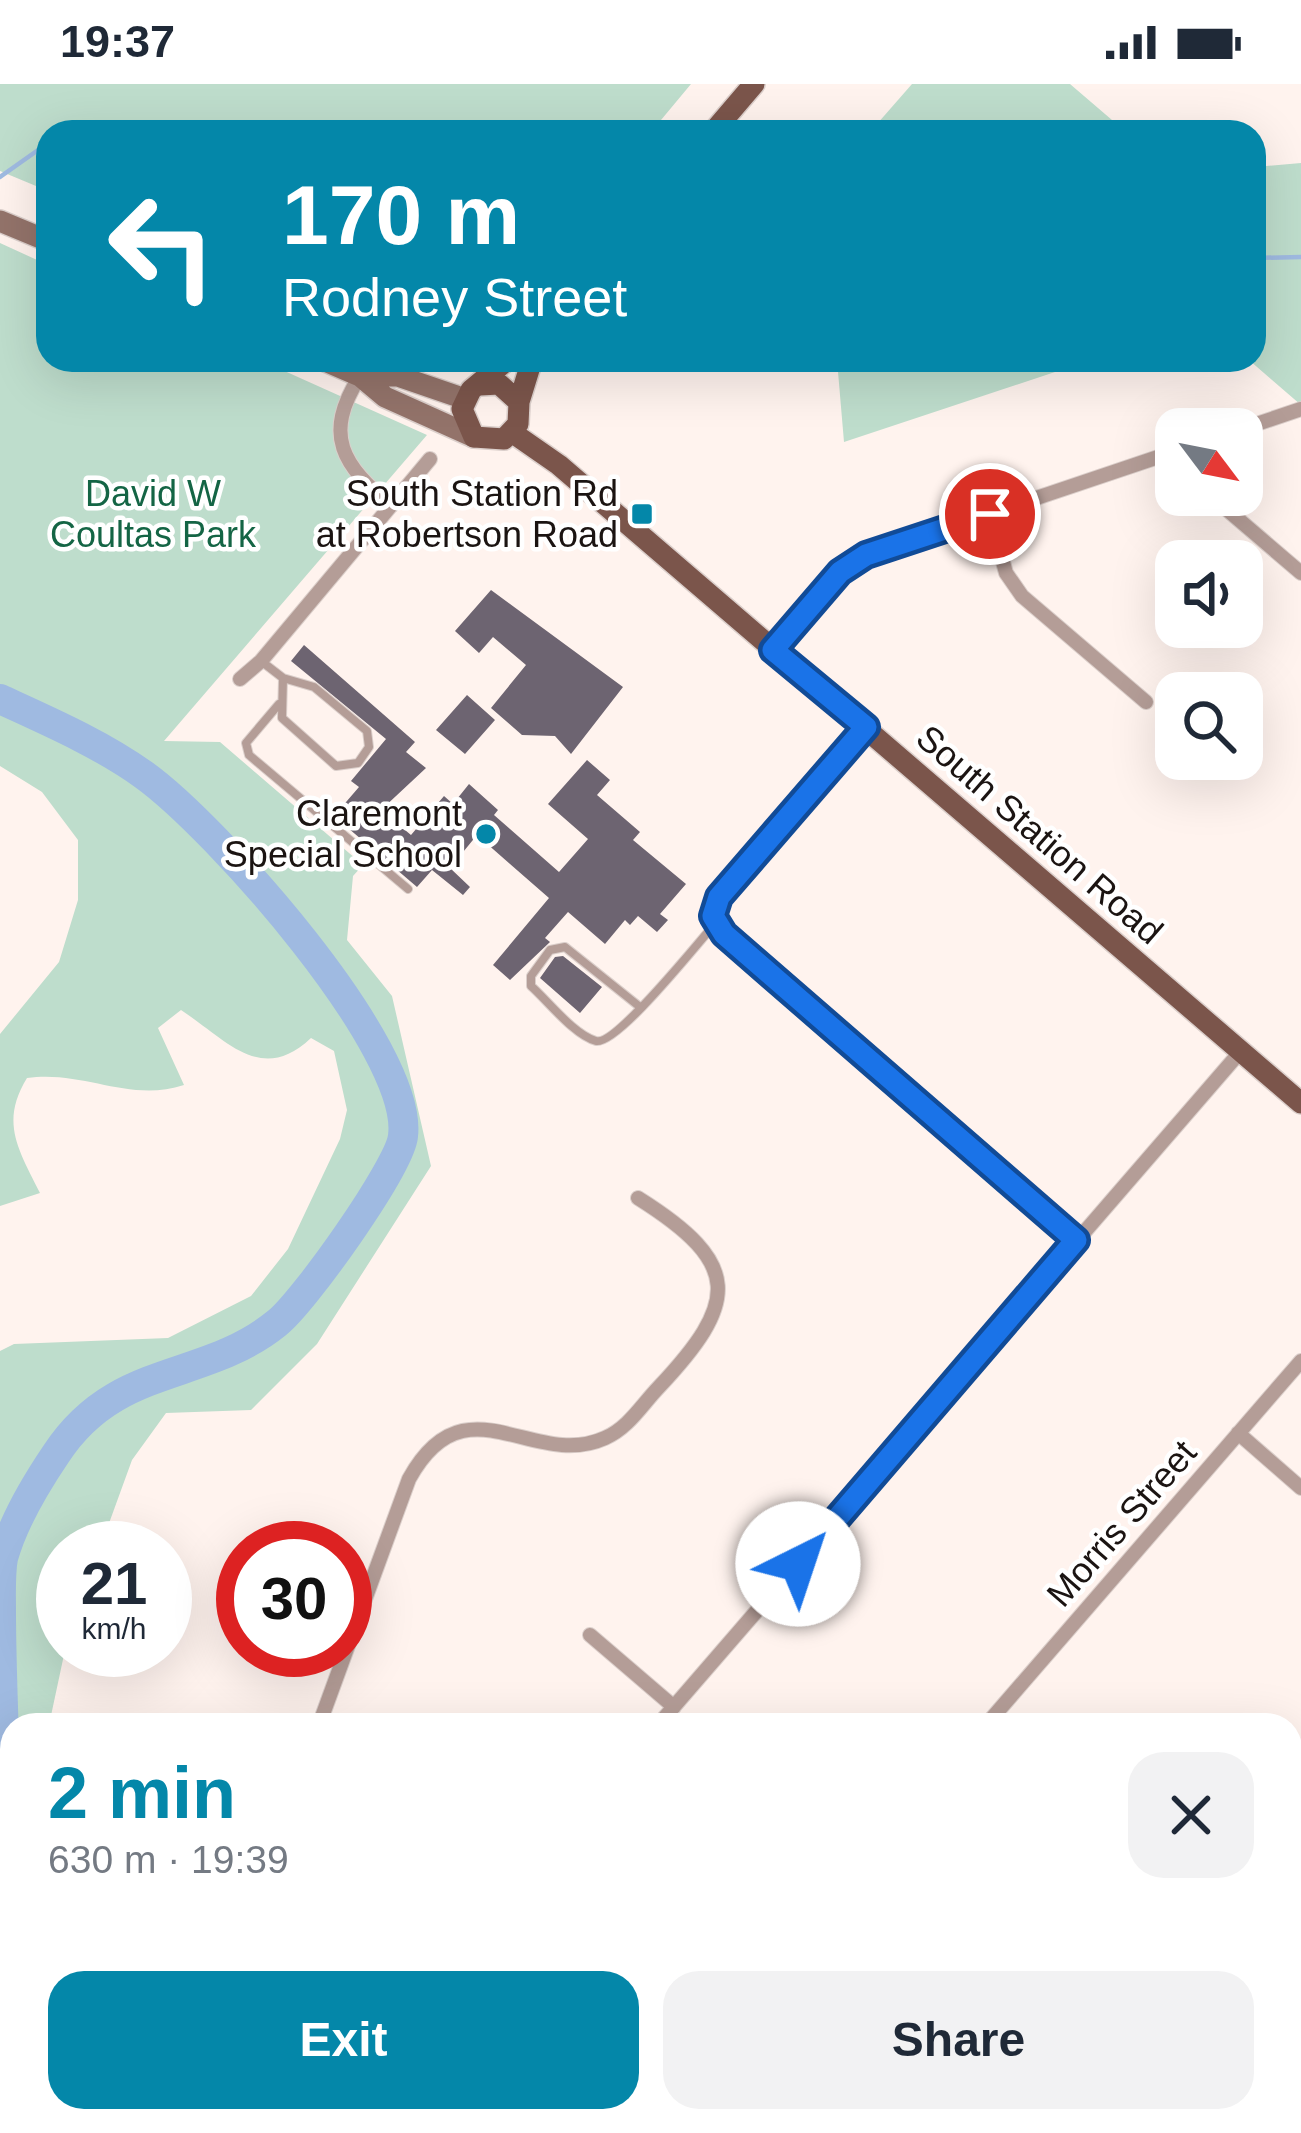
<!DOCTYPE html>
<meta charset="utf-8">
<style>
body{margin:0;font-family:Arial,sans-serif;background:#f2f2f3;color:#1f2937;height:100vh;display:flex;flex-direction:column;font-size:45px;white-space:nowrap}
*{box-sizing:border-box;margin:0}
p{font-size:39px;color:#747a83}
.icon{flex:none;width:66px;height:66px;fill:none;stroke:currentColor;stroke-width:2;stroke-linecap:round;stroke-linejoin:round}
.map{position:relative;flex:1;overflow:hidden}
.details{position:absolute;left:0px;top:1629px;width:1302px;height:420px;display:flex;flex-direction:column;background:#fff;border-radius:36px 36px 0 0;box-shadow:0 12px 48px #0002}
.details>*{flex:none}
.top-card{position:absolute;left:36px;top:36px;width:1230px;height:252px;border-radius:36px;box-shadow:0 12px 48px #0002;background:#0487a9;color:#fff;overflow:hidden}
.needle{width:78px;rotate:122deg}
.tools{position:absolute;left:1155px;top:324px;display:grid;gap:24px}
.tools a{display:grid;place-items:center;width:108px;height:108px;border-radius:24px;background:#fff;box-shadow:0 12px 48px #0002;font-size:60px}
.speed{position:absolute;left:36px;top:1437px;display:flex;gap:24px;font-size:60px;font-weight:700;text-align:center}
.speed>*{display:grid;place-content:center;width:156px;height:156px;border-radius:50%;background:#fff;box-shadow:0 12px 48px #0002;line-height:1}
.speed small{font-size:30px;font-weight:400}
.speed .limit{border:18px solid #d22;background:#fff;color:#111}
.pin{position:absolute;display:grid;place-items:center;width:102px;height:102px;color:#fff;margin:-51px;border:6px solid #fff;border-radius:50%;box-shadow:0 3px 12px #0007}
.me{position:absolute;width:132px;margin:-66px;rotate:41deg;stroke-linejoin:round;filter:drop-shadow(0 0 9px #0008)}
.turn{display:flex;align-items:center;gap:42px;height:252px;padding:0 48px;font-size:54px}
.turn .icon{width:156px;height:156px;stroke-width:2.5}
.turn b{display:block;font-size:84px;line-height:102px}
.round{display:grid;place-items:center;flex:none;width:126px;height:126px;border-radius:36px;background:#f2f2f3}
.headline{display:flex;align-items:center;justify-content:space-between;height:204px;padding:0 48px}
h1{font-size:72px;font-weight:700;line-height:90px;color:#0487a9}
.button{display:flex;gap:24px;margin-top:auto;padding:24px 48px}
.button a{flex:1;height:138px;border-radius:36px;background:#0487a9;color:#fff;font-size:48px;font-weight:700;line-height:138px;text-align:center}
.button a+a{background:#f2f2f3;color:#1f2937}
.status{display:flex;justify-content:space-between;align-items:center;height:84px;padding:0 60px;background:#fff;direction:ltr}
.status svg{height:33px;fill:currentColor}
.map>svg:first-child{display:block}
</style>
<div class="status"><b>19:37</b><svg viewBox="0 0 49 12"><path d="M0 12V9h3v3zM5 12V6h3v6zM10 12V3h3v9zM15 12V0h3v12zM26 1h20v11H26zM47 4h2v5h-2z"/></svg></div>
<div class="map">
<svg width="1301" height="2049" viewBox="0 0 1301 2049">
<rect width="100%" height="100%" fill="#fff3ee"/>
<path fill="#beddcc" d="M0,0H691L651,48H48V107L0,87Z
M912,0H1070L1126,48H870Z
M1301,79V321L1249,276H1254V83Z
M0,159L48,181V276H260L427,351L164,657L220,658L363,781L353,792L347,856L392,912L431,1082L317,1260L251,1326L166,1329L132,1376L100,1464H63L65,1566L49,1641H12V1861L0,1962V1267L14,1260L168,1254L251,1212L288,1165L340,1055L347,1026L334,967L311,954C261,1001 228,957 181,926L158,944L184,1001C129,1019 84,986 27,994C0,1038 18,1065 40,1109L0,1122V950L59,878L78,816V756L42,708L0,682Z
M837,276H1091L844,358Z"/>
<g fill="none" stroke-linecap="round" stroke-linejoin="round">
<path stroke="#9fbae1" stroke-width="4.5" d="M0,93L48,59
M1254,174L1301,173"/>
<path stroke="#9fbae1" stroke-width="30" d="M0,615C48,637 101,660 144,691C215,742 414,964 403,1052C400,1083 303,1219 277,1239C203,1299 116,1278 56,1370C35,1401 13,1438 3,1474C0,1490 1,1512 1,1528C1,1592 5,1655 5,1719L0,1744"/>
</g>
<path fill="#6d6471" d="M491,506L623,603L571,670L555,652L522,651L491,624L526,581L493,553L479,569L455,547Z
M304,561L415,658L406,668L426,684L381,726L411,751L444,712L453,720L469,700L498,726L494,731L559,788L588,755L548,720L587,676L610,696L597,711L640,748L633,756L686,800L660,830L668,836L657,848L638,832L630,841L625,836L605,860L568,828L545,854L550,858L510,896L493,881L549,814L477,751L450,784L470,803L463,811L432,786L417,803L334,732L359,703L351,697L386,655L291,577Z
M467,611L495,636L465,670L436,646Z
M563,872L602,903L580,929L540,894L555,873Z"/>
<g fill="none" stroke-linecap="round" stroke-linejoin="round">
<g stroke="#dbcfcb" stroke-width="10">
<path id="lane" d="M261,577L283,594L314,603L367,647L369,663L358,679L336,682L282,634L283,594
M279,620L246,659L249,671L408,805
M640,923L565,863L550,866L531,892V902C548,917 574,951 596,957C616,962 696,861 714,841"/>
</g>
<g stroke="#dbcfcb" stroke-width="16">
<path id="street" d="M360,292C322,352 343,381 391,422
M1242,345L1301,325
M1210,411L1301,489
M990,430L1006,489L1022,512L1146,618
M773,565L840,488L867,471L1176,367
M240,595L261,577L430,375
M866,643L719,813L715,840L1076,1156
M1238,1349L1301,1404
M590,1551L674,1623
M319,1641L409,1395C466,1292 532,1387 605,1354C628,1344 641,1322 658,1304C739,1218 743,1180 638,1114
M658,1641L1241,967
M986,1641L1301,1277
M1183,2037L1197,2049
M157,2049L166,2037
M300,2049L310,2037
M439,2049L449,2037
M582,2049L592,2037
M820,2049L821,2037"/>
</g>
<g stroke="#dbcfcb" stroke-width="24">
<path id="secondary" d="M0,137L48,157
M323,276L360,292L385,313L474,353
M360,292H398L465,315"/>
</g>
<g stroke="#dbcfcb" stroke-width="24">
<path id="primary" d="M713,48L754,0
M480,301L499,300L519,318L518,340L504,355L474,353L462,325L471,306L507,276
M519,318L532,276
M513,349L559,381L1301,1019"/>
</g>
<use href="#lane" stroke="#b49d97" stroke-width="8"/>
<use href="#street" stroke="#b49d97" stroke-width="14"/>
<use href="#secondary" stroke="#93736a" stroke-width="21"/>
<use href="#primary" stroke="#7b554b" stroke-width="21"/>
</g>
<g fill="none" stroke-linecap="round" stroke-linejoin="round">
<g stroke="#114b97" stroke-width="30">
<path id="route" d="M798,1480L1076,1156L724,850L713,832L719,813L866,643L773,566L840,488L866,471L990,430"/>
</g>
<use href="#route" stroke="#1a73e8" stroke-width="21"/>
</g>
<g fill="#0487a9" stroke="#fff" stroke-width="4.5">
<rect x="630" y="418" width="24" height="24" rx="6"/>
<circle cx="486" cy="750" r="12"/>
</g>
<g text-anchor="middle" stroke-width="9" stroke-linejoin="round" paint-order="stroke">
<g font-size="36" fill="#146545" stroke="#fff">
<text x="153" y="422">David W<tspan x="153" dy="41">Coultas Park</tspan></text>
</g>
<g font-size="36" fill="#1b1412" stroke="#fff" text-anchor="end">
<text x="618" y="422">South Station Rd<tspan x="618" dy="41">at Robertson Road</tspan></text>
<text x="462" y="742">Claremont<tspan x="462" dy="41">Special School</tspan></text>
</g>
<g font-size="36" fill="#1b1412" stroke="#fff">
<text transform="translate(1040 750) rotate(41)" y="13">South Station Road</text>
<text transform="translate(1121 1439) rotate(-49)" y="13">Morris Street</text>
</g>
</g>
</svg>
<div class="tools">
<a><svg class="needle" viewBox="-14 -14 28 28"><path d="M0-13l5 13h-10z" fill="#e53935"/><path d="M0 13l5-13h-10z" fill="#747a83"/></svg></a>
<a><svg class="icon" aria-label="sound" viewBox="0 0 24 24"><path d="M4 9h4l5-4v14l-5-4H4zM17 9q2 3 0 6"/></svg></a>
<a><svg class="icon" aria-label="search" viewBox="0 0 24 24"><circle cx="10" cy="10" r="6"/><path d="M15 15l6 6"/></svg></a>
</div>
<div class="speed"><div>21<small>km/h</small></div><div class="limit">30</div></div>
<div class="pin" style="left:990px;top:430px;background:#d93025"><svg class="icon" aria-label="arrive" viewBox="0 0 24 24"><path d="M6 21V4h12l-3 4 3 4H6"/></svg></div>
<svg class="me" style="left:798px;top:1480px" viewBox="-20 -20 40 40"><circle r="19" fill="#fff"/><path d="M0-13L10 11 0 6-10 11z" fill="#1a73e8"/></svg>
<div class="top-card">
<div class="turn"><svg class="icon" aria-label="left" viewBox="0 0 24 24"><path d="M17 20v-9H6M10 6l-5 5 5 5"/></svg><div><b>170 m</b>Rodney Street</div></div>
</div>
<section class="details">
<div class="headline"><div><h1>2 min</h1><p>630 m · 19:39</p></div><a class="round"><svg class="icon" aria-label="close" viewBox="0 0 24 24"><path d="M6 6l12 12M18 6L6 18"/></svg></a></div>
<div class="button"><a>Exit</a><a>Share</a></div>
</section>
</div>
